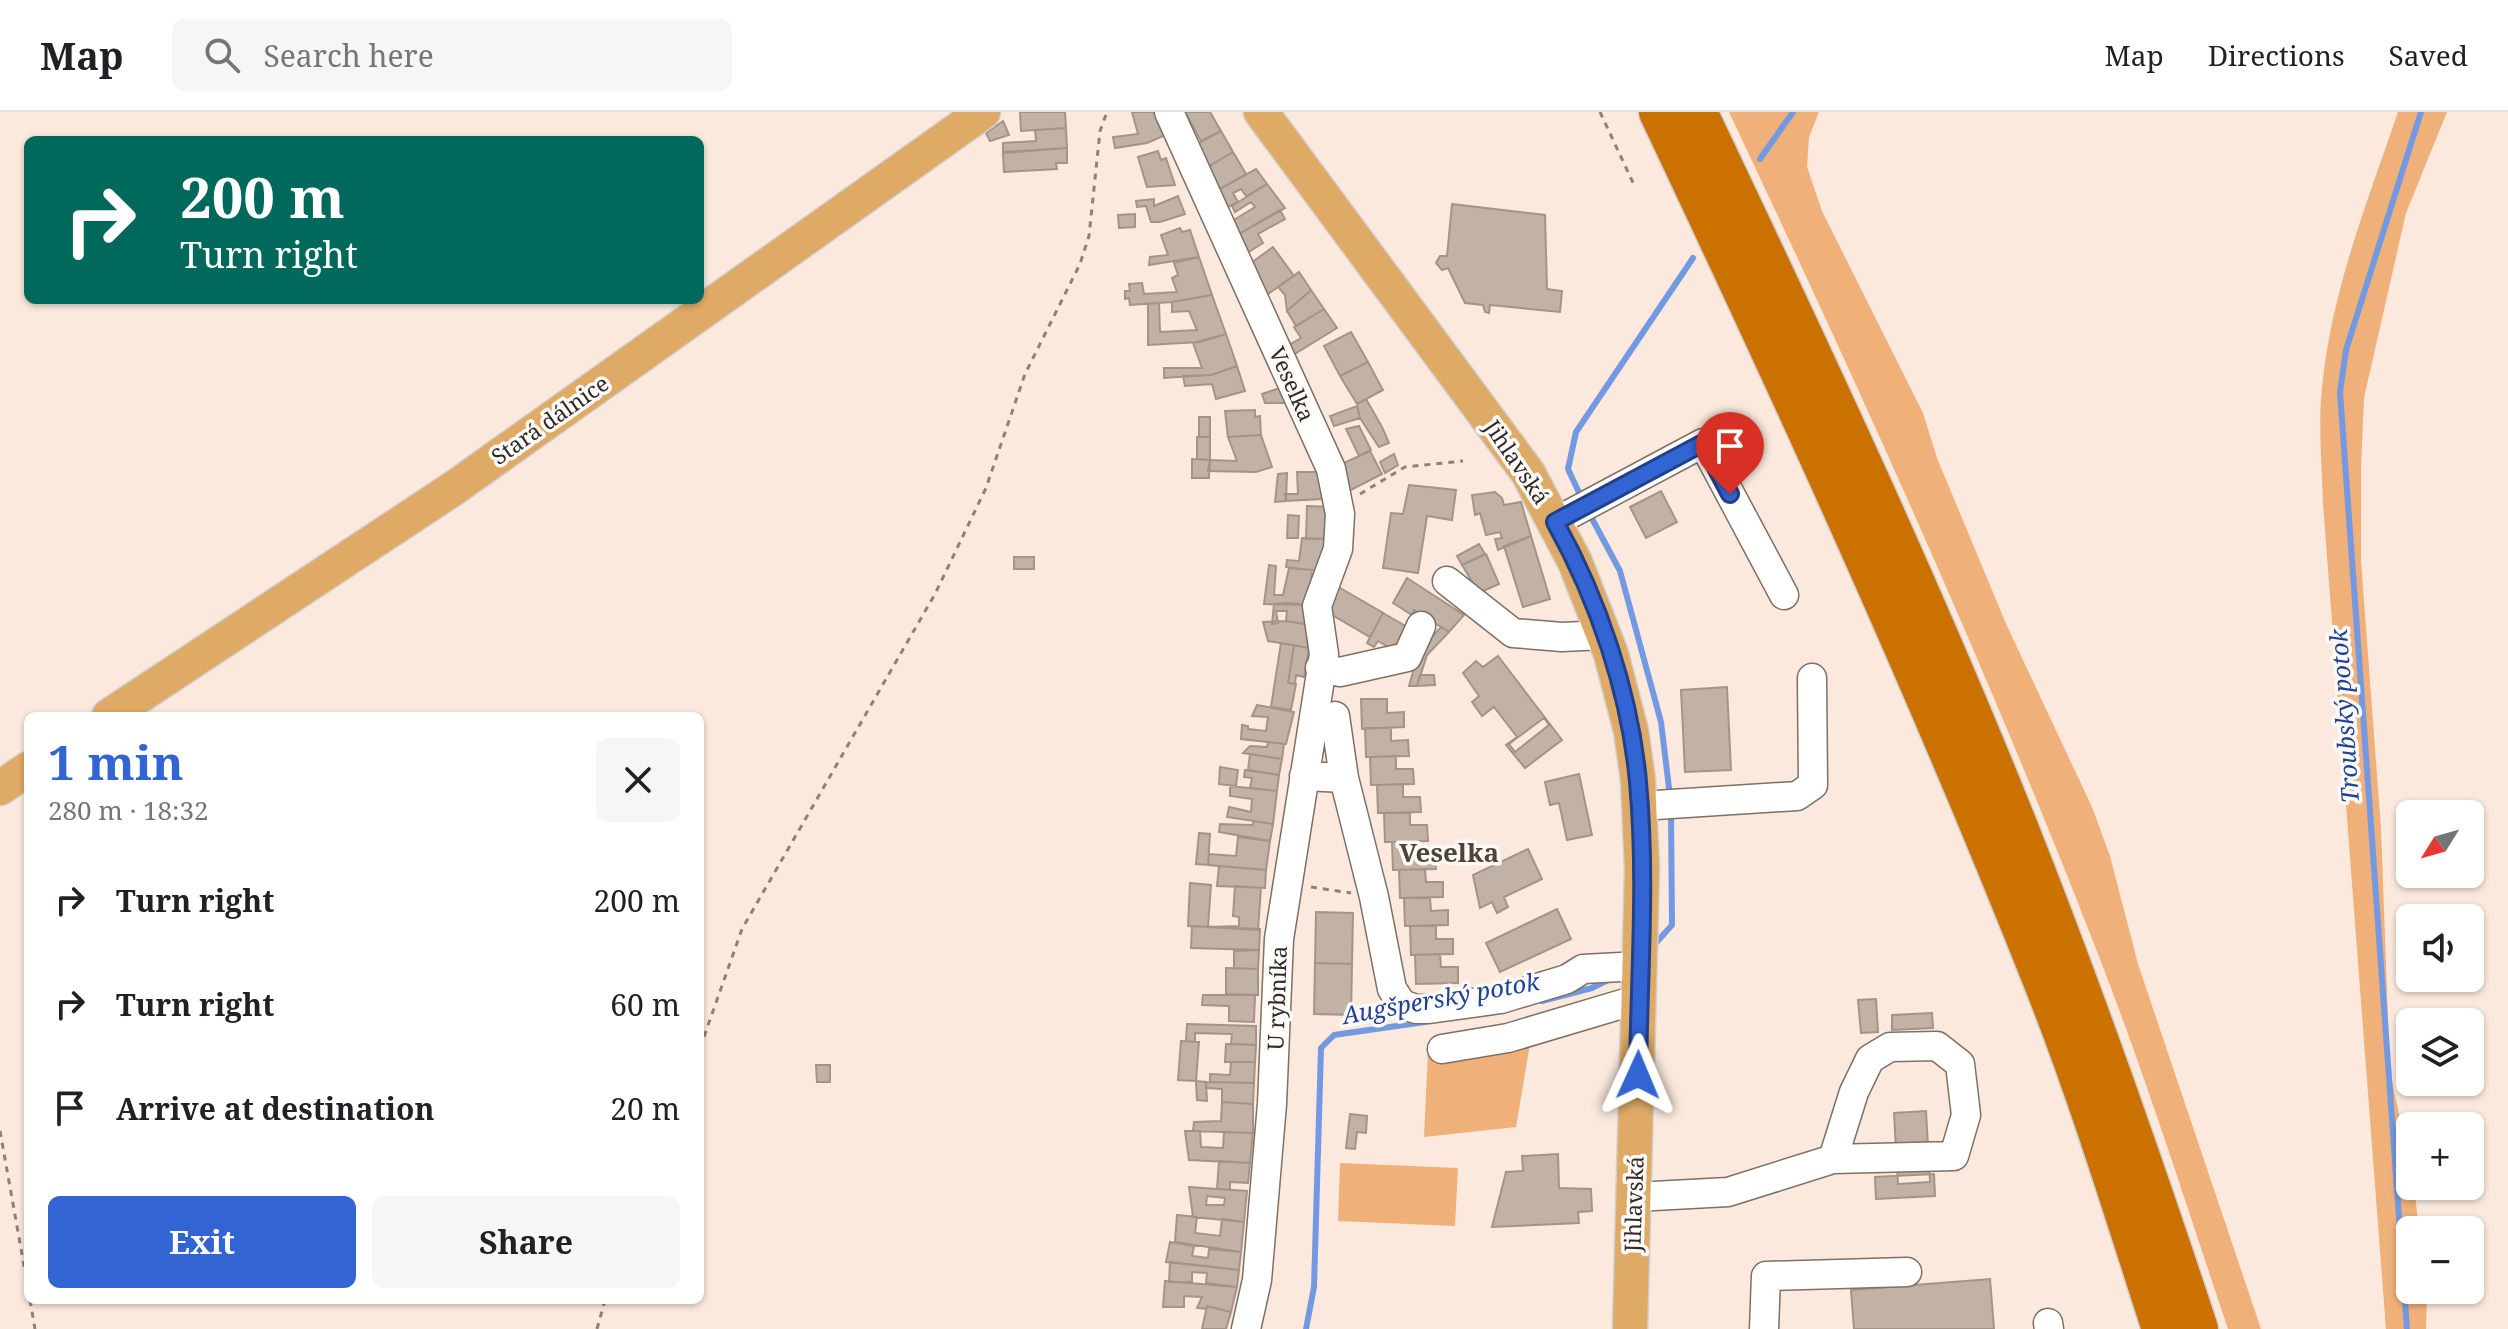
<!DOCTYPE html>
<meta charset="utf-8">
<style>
body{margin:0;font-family:"Noto Serif",serif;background:#f6f6f6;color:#202124;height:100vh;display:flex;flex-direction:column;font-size:30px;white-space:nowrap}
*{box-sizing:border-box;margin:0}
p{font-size:26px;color:#757577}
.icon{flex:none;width:44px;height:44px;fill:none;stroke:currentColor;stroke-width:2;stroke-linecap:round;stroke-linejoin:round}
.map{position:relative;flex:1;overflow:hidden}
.drawer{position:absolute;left:24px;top:600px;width:680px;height:592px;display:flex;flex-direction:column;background:#fff;border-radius:12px;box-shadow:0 2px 6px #0004}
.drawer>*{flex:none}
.top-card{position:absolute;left:24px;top:24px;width:680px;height:168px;border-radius:12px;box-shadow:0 2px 6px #0004;background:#00695c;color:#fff;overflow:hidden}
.needle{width:52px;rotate:233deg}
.buttons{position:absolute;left:2396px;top:688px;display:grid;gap:16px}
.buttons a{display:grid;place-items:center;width:88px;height:88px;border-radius:12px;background:#fff;box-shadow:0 2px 6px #0004;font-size:40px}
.pin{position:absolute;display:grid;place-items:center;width:68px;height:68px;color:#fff;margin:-82px -34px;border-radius:50% 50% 50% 0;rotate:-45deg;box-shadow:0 0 8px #0007}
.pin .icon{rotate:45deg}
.me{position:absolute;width:88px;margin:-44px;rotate:1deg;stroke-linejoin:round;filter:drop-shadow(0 0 6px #0008)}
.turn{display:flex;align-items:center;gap:28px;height:168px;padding:0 24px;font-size:36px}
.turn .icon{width:104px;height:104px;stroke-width:2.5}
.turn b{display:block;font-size:56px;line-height:68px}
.round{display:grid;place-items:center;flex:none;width:84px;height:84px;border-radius:12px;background:#f6f6f6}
.summary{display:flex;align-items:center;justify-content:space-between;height:136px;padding:0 24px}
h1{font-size:48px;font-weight:700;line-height:60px;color:#3264d3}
.cta{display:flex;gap:16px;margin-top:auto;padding:16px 24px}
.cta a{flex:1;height:92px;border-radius:12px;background:#3264d3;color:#fff;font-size:32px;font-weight:700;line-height:92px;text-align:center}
.cta a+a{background:#f6f6f6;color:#202124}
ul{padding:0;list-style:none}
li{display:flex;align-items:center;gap:24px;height:104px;padding:0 24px}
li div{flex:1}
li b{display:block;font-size:30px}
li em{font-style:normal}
header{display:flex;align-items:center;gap:48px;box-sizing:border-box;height:112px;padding:0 40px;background:#fff;border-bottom:2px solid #e0e0e0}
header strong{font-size:38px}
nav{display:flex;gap:44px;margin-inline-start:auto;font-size:28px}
.search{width:560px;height:72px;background:#f6f6f6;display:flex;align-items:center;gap:20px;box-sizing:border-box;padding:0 28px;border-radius:12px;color:#757577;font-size:30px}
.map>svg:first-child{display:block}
</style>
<header>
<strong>Map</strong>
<div class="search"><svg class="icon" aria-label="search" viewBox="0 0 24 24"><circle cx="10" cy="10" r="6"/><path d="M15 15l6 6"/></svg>Search here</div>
<nav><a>Map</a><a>Directions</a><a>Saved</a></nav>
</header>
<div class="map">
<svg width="2508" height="1217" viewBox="0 0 2508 1217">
<rect width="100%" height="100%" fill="#fae9dc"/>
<path fill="#f0b07a" d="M1729,0H1819L1809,25L1807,55L1822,99L1923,301L1937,346L2007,514L2092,695L2110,744L2138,852L2261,1217H2228C2186,1092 2146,965 2098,842C1987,556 1860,277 1729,0Z
M2398,0H2447L2406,101L2364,286L2361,357V448L2381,717L2390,959L2410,1054V1074H2414L2419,1118H2410V1178H2427L2426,1217H2386L2323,392C2322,354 2318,314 2322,276C2331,180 2367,91 2398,0Z
M1530,932L1516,1015L1424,1025L1428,940Z
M1340,1051L1458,1056L1455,1114L1338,1109Z"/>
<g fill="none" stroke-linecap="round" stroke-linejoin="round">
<path stroke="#7499e3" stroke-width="6" d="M1760,47L1793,0
M1582,387L1568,357L1576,320L1693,146
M1589,401L1620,459L1661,610L1670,684
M1655,832L1672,813L1671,699
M1542,889L1592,876L1610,867
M1306,1217L1314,1175L1321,936L1334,923L1425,910
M2407,1217L2340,280L2346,238L2421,0"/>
</g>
<path fill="#c2b2a5" stroke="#a49488" stroke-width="2" fill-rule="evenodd" d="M1020,0H1065L1066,16L1021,19Z
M1132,0H1160L1170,21L1147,31L1115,36L1113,25L1138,22Z
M1185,0H1210L1221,19L1201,29Z
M1003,9L1009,23L990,29L986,21Z
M1066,16L1067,36L1003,40V31L1036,29L1035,18Z
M1221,19L1233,40L1206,56L1195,33Z
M1067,36V51H1056L1057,57L1004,60L1003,41Z
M1158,39L1161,48L1166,46L1175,73L1147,75L1138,45Z
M1233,40L1246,62L1218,78L1206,56Z
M1256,57L1267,72L1246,84L1241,77L1233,81L1238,90L1226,96L1218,78Z
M1267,72L1285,96L1239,122L1232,109L1255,95L1251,90L1235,100L1232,94Z
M1178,84L1185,102L1160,110H1151L1146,94L1137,95L1136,89L1154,87V94Z
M1452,92L1545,103L1547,177L1562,179L1560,200L1490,193L1489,201L1485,200L1483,193L1465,191L1448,156L1442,158L1436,151L1440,144H1447Z
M1280,98L1285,107L1258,122L1263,131L1247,141L1239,122Z
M1135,102V115L1119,116L1118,103Z
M1180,116L1182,120L1190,118L1199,145L1149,153L1150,145L1168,143L1161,123Z
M1273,135L1294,164L1265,184L1251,151Z
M1199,145L1212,183L1172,190L1130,193L1129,186L1125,187V179H1130L1129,172L1142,171L1144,182L1177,180L1172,166L1178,163L1174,151Z
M1299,160L1311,178L1287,199L1285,183L1278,175Z
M1311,178L1324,197L1296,214L1287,199Z
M1212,183L1226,222L1200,230L1148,233V192L1159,191L1160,220L1197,218L1189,199L1172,200V190Z
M1324,197L1337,216L1293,243L1289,233L1301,226L1294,215Z
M1351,220L1368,250L1340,264L1324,234Z
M1226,222L1237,254L1211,263L1164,266V256H1202L1193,231Z
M1368,250L1383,278L1357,292L1340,264Z
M1237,254L1245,279L1216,287L1212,272L1185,274L1183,264L1211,263Z
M1280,276L1286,291H1265L1262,282Z
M1366,287L1382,315L1389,331L1379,335L1360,306L1357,292Z
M1357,294L1360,306L1334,314L1330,304Z
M1255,298V305L1260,304L1261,323L1228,325L1225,299Z
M1199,305H1210V325H1199Z
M1359,314L1371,338L1359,344L1346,317Z
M1261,323L1272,355L1256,360L1208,359L1210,348L1237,349L1228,325Z
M1197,325H1210V348L1197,347Z
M1370,339L1382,362L1343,382L1337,354Z
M1394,342L1398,353L1385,361L1380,350Z
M1192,347L1210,348L1209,366H1192Z
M1297,360H1321L1322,387L1286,389L1285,382H1298Z
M1287,361L1286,389L1275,390L1278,362Z
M1409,373L1456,378L1452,408L1427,404L1418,461L1383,456L1391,401L1403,402Z
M1661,379L1677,410L1646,426L1630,395Z
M1495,380L1502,386L1504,393L1521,390L1531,424L1498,438L1495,427L1502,426L1500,420L1486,423L1480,401L1475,403L1472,383Z
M1307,394L1329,395L1328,427H1306Z
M1288,403L1299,404L1298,426H1287Z
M1531,424L1550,487L1523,495L1504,434Z
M1302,426L1328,427L1325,460L1286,455L1287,448L1299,449Z
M1479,432L1485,442L1462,453L1457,444Z
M1486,442L1499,472L1479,481L1462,453Z
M1014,445H1034V457H1014Z
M1269,453L1276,454L1274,483H1283L1289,456L1312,458L1310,493L1264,492Z
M1407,466L1464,503L1449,520L1414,498L1412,503L1393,491Z
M1335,473L1383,501L1370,525L1322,497Z
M1288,491L1310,493V513L1286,509L1287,499H1276L1278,511L1272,512L1274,492Z
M1383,501L1409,516L1395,539L1378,529L1374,535L1367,531Z
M1286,509L1313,513L1309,536L1268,529L1263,510Z
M1441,515L1449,520L1427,543L1417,574H1409L1419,539Z
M1281,531L1294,533L1288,571L1296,572L1291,598L1271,595Z
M1294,533L1309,536L1304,565L1296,563L1295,572L1288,571Z
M1498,544L1562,628L1525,656L1506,633L1517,625L1494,595L1482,604L1472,590L1479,584L1463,561L1476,549L1483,555ZM1544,606L1549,613L1515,640L1509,632Z
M1420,563H1434L1435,573L1417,574Z
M1727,575L1731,658L1685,660L1681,578Z
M1361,587H1387V601L1404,600V615L1362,617Z
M1257,593L1294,600L1286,632L1241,627L1242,613L1248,614V617L1266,619L1268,605L1252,604Z
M1365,616H1391V629L1408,628L1409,644L1366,645Z
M1268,630L1284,632L1282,647L1243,641L1250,634L1267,635Z
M1250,642L1282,647L1279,663L1248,658Z
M1396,644V657H1413L1414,672L1371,673L1370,645Z
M1220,655L1238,658L1236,674L1219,672Z
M1245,658L1279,663L1277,679L1250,676L1252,666L1244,665Z
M1579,662L1592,723L1567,728L1559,691L1550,693L1545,670Z
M1403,672V685H1420L1421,700L1378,701L1377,673Z
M1230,674L1277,679L1273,712L1227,705L1229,695L1251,700L1252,687L1230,684Z
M1384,701H1410V713H1427L1428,729L1385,730Z
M1253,709L1273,712L1270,729L1219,720L1220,712L1253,713Z
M1199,721L1210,722L1208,753L1196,752Z
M1238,725L1270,729L1266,758L1208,753L1209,742L1236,744Z
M1418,729V742L1435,741L1436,757L1393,758L1392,730Z
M1528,737L1542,767L1504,785L1508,795L1497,801L1492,790L1480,796L1473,763Z
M1219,754L1266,758L1265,776L1217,774Z
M1425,757L1426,770H1443V785L1400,786L1399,758Z
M1190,771L1211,773L1208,815L1188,814Z
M1235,774L1261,776L1258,818L1208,815L1239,814V805L1233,804Z
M1404,786H1430L1431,799L1448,798V813L1405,814Z
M1557,797L1571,827L1500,860L1486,831Z
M1316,800L1353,801L1352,852L1315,851Z
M1192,814L1260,817L1259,838L1191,836Z
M1410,814H1436V827H1453V842L1411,843Z
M1259,838L1258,857L1234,856V839Z
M1440,842L1441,855H1458V871L1416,872L1415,843Z
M1315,851L1352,852L1351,903L1314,902Z
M1226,856L1258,857V883L1226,882Z
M1203,883H1255L1254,910L1229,909V894L1202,893Z
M1876,887L1878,920L1861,921L1858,888Z
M1932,901L1933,916L1892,918V903Z
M1187,912L1256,914V933L1231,932L1232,922L1195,921V930L1186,929Z
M1181,929L1199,930L1196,969L1178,968Z
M1226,932L1256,933L1255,950H1225Z
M1231,950H1255L1254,971L1210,970V962L1230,963Z
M816,953H830V970H817Z
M1196,969L1206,970L1207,989L1197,988Z
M1206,970L1254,971L1253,992L1222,990V977L1206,976Z
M1222,990L1253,992V1021L1193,1019L1194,1010L1221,1009Z
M1926,999L1930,1070L1898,1072L1894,1001Z
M1350,1002L1367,1004L1366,1021L1357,1020L1355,1037L1346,1036Z
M1185,1019H1200L1201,1035L1223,1036L1224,1020L1253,1021L1250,1051L1189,1048Z
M1558,1042L1559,1076L1591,1077L1592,1099L1578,1100L1579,1111L1492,1115L1506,1060L1523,1059L1522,1044Z
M1219,1049L1250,1051L1248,1071L1230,1070V1078L1217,1077Z
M1934,1062L1935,1084L1876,1087L1875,1065Z
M1189,1075L1247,1079L1244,1110L1193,1105ZM1207,1084L1225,1086L1224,1093H1206Z
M1177,1103L1197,1105L1195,1121L1220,1124L1222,1107L1244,1110L1241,1140L1175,1130Z
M1170,1130L1194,1134L1192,1144L1208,1146L1209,1137L1241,1140L1239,1158L1166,1150Z
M1170,1150L1239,1158L1237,1175L1206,1171L1207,1161L1192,1160V1170H1169Z
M1990,1167L1994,1217H1854L1851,1178Z
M1165,1169L1237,1175L1231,1200L1207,1194L1206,1197L1197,1196L1202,1185L1184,1184V1195H1163Z
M1207,1194L1231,1200L1226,1217H1202Z"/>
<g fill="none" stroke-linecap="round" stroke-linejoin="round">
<g stroke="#7e7064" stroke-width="31">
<path id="minor" d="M1169,0L1331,357L1340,402L1338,437L1317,494L1324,542L1279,827L1272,992L1257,1168L1246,1217
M1555,410L1703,331L1784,483
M1447,469L1513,521L1562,525L1604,523
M1320,556L1340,560L1407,545L1421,514
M1335,604L1344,666
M1304,664L1344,666L1374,785L1392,877L1402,892L1416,897H1429L1501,887L1567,867L1583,857L1640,854
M1640,694L1797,684L1813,673L1812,566
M1442,937L1508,926L1639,887
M1635,1085L1728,1080L1833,1047L1854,980L1870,947L1890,935L1937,934L1960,952L1966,1003L1954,1044L1833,1047
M2048,1211L2049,1217
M1764,1217L1766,1164L1907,1160"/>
</g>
<g stroke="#d1d0cf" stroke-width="37">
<path id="major" d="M1261,0L1528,361L1575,450L1611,542L1631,619L1638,668L1642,757L1630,1217
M109,604L454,376L983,0
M0,676L28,657"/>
</g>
<g stroke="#d1d0cf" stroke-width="43">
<path id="highway" d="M1659,0C1794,285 1926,573 2042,866C2088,981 2124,1100 2162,1217
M1697,0C1809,235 1920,471 2017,713C2083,879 2142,1047 2198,1217"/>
</g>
<path stroke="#8d827a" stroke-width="3" stroke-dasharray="6 6" stroke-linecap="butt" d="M1600,0L1635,75
M1360,382L1405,355L1463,349
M1311,775L1351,781
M700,936L742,817L935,482L986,376L1025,262L1080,152L1089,124L1100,19L1107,0
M0,1019L28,1176
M30,1188L35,1217
M597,1217L605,1188"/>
<use href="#minor" stroke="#fff" stroke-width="28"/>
<use href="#major" stroke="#dfaa66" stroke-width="34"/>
<use href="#highway" stroke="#ca7100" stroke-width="40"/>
</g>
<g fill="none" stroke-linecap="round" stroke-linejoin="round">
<g stroke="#204189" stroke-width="20">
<path id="route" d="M1638,963C1639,866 1647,767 1638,670C1630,581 1598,487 1555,410L1703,331L1730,382"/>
</g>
<use href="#route" stroke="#3264d3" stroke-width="14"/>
</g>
<g text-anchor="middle" stroke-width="7" stroke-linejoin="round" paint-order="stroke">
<g font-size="22" fill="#2f2924" stroke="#fdf9f7">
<text transform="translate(1292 272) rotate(66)" y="8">Veselka</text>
<text transform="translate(550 308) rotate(-35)" y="8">Stará dálnice</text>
<text transform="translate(1517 350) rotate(56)" y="8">Jihlavská</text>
<text transform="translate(1277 886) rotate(-88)" y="8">U rybníka</text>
<text transform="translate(1634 1092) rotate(-88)" y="8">Jihlavská</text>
</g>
<g font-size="24" font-style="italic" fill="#1c4398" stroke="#fdf9f7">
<text transform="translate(2345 604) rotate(-94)" y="8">Troubský potok</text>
<text transform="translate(1441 887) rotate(-10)" y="8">Augšperský potok</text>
</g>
<g font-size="26" font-weight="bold" fill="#4f4237" stroke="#fdf9f7">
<text x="1449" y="750">Veselka</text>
</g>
</g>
</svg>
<div class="buttons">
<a><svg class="needle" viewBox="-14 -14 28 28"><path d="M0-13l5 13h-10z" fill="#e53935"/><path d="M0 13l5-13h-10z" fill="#757577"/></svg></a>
<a><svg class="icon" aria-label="sound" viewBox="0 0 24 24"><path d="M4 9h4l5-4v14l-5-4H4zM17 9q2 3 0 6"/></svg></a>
<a><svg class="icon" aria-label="layers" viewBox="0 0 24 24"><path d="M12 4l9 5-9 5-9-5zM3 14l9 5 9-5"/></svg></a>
<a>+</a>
<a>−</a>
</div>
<div class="pin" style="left:1730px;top:382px;background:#d93025"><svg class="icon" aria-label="arrive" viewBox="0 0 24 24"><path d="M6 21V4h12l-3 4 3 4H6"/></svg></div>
<svg class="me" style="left:1638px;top:963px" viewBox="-20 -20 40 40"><path d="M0-17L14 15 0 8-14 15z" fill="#3264d3" stroke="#fff" stroke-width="4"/></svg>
<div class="top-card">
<div class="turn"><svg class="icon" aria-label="right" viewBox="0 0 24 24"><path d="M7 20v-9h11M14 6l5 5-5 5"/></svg><div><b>200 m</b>Turn right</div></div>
</div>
<section class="drawer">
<div class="summary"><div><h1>1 min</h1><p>280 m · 18:32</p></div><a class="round"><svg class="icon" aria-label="close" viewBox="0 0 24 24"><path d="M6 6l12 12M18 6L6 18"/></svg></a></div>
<ul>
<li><svg class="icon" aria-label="right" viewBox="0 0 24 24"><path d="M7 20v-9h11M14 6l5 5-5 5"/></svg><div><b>Turn right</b></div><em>200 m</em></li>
<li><svg class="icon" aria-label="right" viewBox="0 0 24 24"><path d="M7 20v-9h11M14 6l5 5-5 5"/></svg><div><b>Turn right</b></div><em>60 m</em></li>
<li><svg class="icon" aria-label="arrive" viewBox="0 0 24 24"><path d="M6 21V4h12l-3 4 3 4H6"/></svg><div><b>Arrive at destination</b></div><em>20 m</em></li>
</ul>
<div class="cta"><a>Exit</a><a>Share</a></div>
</section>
</div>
